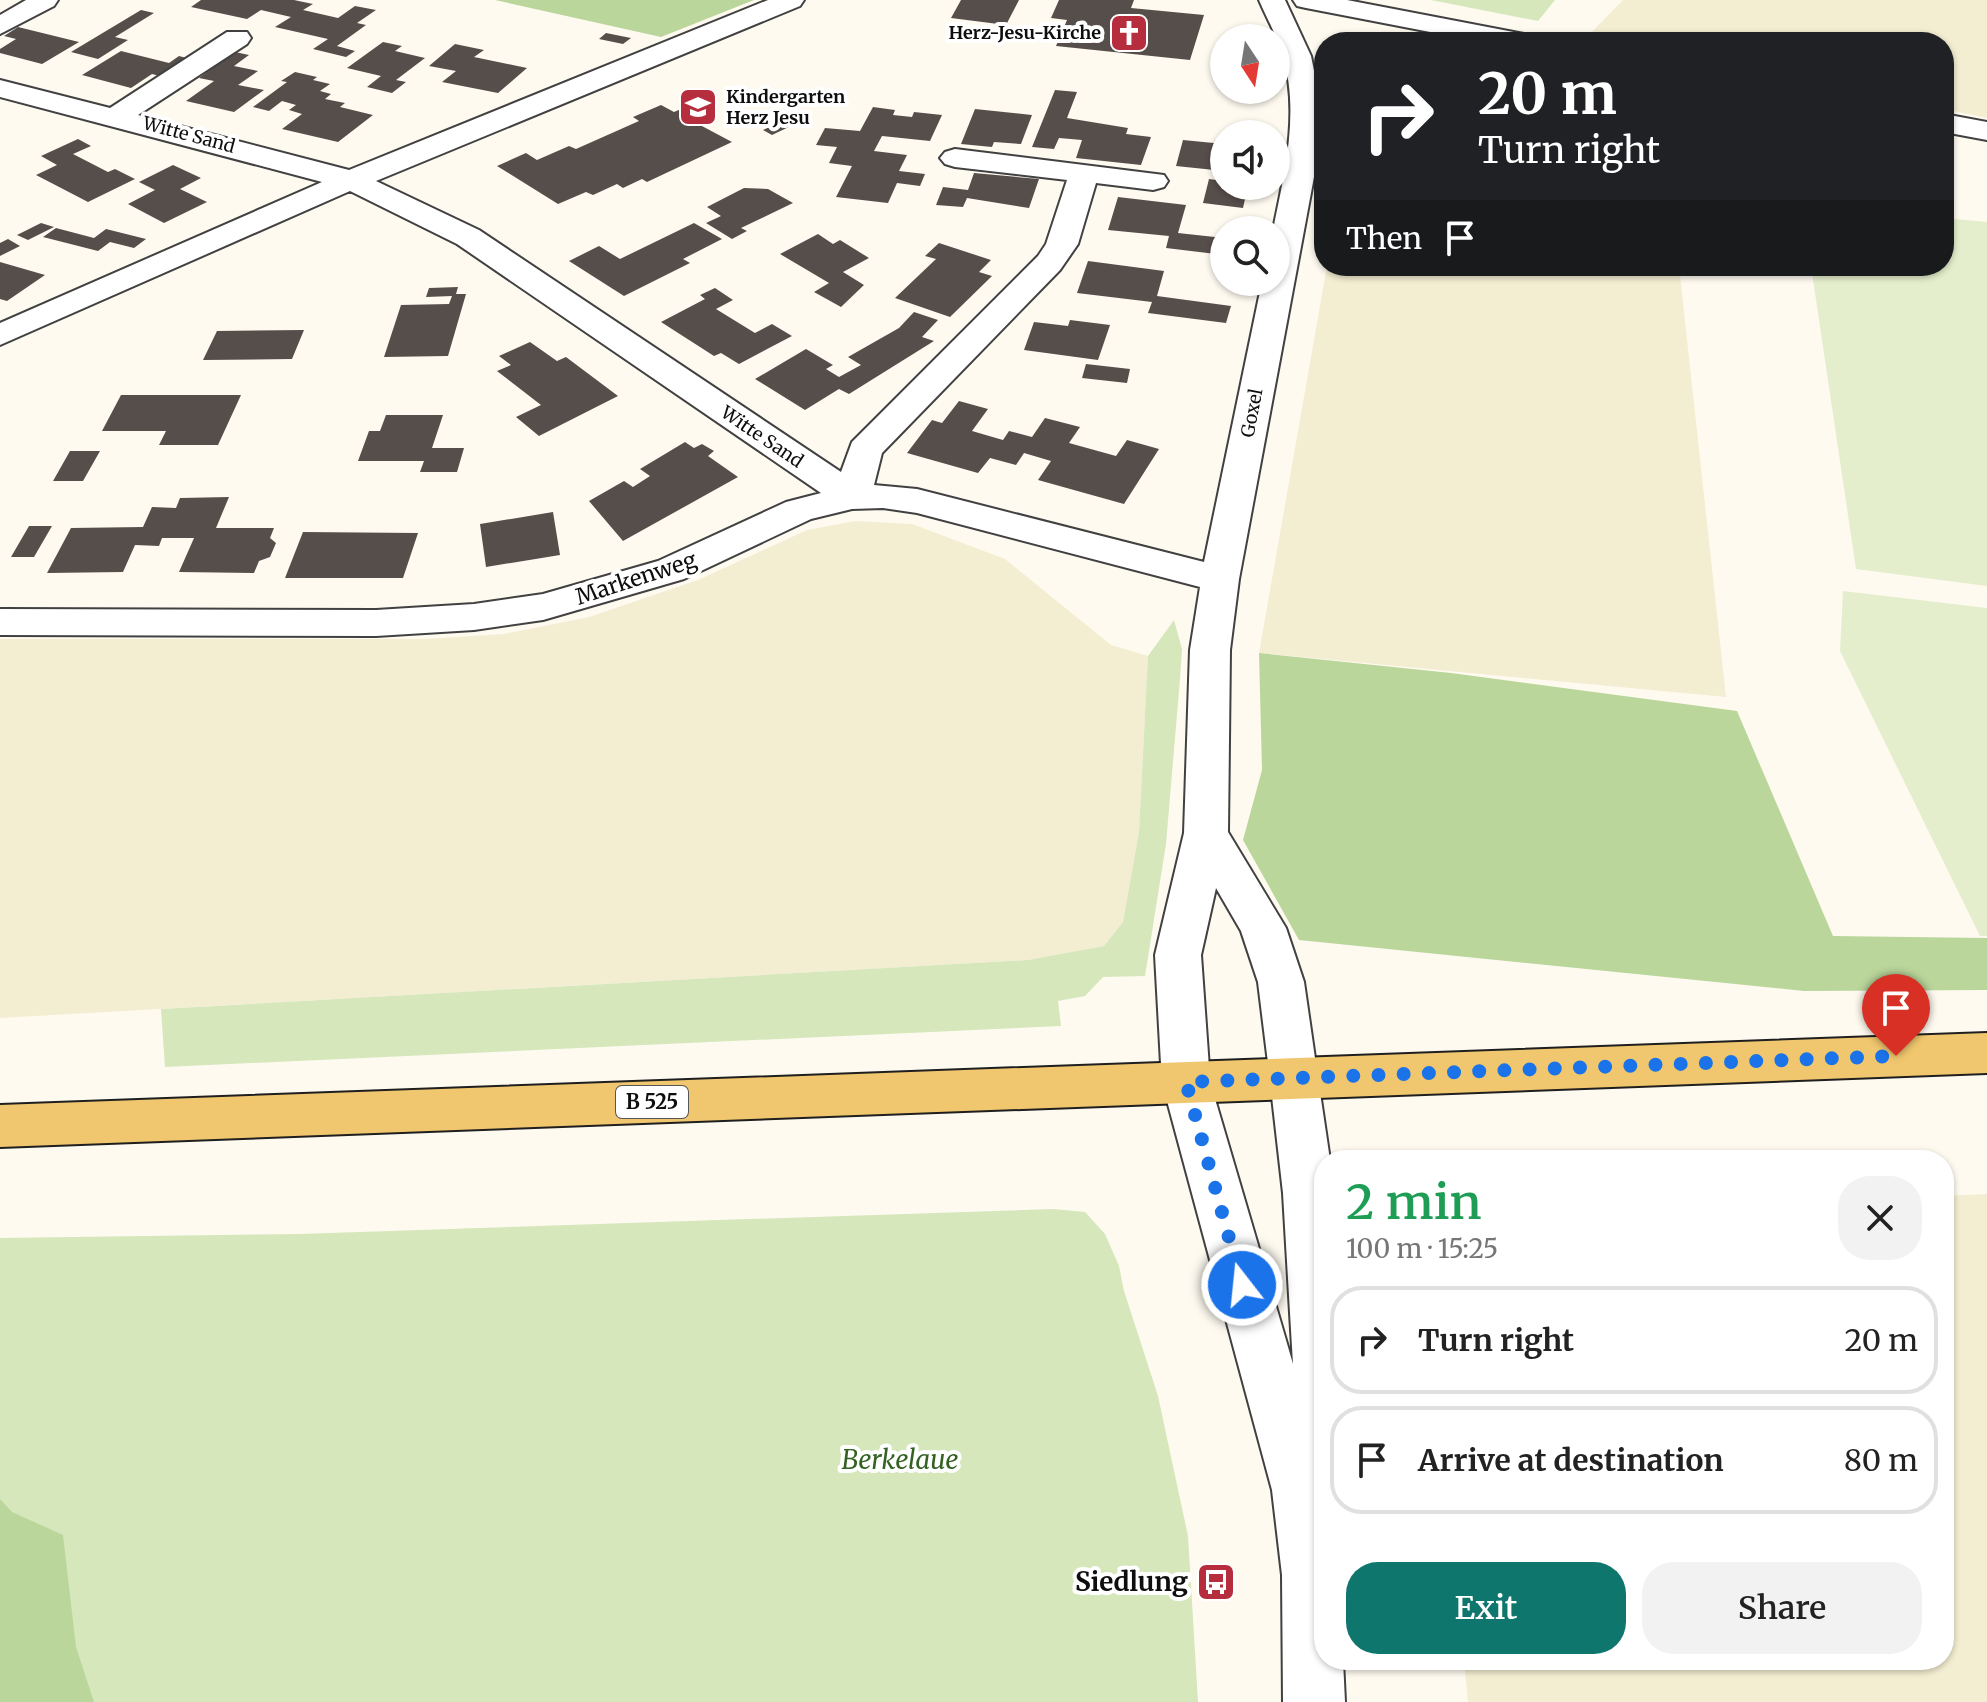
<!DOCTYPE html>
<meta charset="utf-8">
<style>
body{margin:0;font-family:Merriweather,serif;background:#f2f2f2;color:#222;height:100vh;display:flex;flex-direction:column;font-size:30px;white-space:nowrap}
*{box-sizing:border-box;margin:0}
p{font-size:26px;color:#767676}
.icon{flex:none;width:44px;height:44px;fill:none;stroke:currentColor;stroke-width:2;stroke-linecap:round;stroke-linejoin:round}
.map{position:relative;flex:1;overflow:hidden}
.panel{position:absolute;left:1314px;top:1150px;width:640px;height:520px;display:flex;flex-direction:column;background:#fff;border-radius:32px;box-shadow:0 2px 6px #0004}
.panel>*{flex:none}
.banner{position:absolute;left:1314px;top:32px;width:640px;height:244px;border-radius:32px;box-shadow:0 2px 6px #0004;background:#202124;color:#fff;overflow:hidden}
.needle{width:52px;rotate:168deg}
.fabs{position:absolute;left:1210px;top:24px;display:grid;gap:16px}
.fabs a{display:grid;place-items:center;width:80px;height:80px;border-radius:50%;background:#fff;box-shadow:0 2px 6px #0004;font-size:40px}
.pin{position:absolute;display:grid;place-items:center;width:68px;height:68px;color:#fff;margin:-82px -34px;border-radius:50% 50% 50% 0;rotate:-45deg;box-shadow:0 0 8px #0007}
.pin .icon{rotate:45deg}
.me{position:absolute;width:88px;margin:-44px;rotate:344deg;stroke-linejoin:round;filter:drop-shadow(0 0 6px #0008)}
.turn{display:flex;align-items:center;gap:28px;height:168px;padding:0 32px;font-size:36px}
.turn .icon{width:104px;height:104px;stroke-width:2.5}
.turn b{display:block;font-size:56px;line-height:68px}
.then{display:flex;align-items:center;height:76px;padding:0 32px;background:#0003;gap:16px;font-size:30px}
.round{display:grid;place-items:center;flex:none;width:84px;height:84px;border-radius:32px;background:#f2f2f2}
.summary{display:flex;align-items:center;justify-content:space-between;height:136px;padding:0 32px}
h1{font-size:48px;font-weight:600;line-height:60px;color:#1e9e55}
.action{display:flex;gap:16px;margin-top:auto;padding:16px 32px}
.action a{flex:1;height:92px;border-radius:32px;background:#0f766e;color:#fff;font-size:32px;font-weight:600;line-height:92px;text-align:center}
.action a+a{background:#f2f2f2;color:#222}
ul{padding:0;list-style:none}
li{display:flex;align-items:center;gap:24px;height:108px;margin:0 16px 12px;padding:0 16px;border:4px solid #e0e0e0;border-radius:32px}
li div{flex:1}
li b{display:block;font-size:30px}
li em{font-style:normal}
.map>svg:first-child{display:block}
</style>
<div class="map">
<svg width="1987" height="1702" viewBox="0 0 1987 1702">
<rect width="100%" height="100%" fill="#fefaf0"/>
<path fill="#f3edd1" d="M1623,0H1987V118L1944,109V42L1583,41Z
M1327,266H1679L1726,697L1259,653Z
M855,521L912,524L1005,559L1111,645L1148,656L1139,832L1123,922L1104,946L1028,960L0,1018V639H424L504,634L589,617L698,580L807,530Z
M1987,1194V1702H1468L1464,1660H1944V1196Z"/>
<path fill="#d5e7bb" d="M1431,0H1555L1538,21Z
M1174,620L1182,649L1180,679L1166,844L1145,976L1103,977L1085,996L1058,1001L1061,1026L165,1067L161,1009L1028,960L1104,946L1123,922L1139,832L1148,656Z
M1053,1209L1085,1212L1105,1234L1119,1266L1124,1291L1158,1396L1188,1536L1198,1702H0V1238L300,1234Z"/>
<path fill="#bad69b" d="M495,0H754L661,37Z
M1259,653L1451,673L1737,711L1833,936L1987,938V990L1804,991L1299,940L1243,840L1262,770Z
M0,1499L12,1512L63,1535L76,1647L94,1702H0Z"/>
<path fill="#e5eecc" d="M1944,218L1987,222V586L1856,569L1811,266H1944Z
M1843,591L1987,608V936H1980L1840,651Z"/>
<path fill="#564e4b" d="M201,0H294L313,4L303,10L338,18L355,6L376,10L357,23L366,25L337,46L355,51L346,57L313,49L328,39L275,27L291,17L261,10L247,19L191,7Z
M961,0H1019L1006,25L951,18Z
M1059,0H1134L1131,8L1204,15L1190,60L1056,46L1067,20L1051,18Z
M141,10L154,13L115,37L128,40L98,59L71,52Z
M18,27L79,42L42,64L0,53V49L16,39L4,36Z
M606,33L631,38L623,44L599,39Z
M383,42L402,46L395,51L425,58L396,80L406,82L392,93L367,87L381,76L347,68Z
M455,44L484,50L474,57L527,68L498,93L442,82L456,71L429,66Z
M121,51L169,63L179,56L194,60L167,78L152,74L131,88L82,75Z
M235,52L249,55L234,66L258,71L238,85L264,90L234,112L186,101L214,81L199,78Z
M295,72L317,77L313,80L330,84L320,91L331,94L325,99L345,103L340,107L373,115L338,142L282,129L302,114L289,110L296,105L282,101L269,111L253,107L287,82L281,81Z
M1055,90L1077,92L1067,118L1128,128L1126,134L1151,137L1141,165L1076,158L1082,140L1059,138L1054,149L1032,147Z
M661,105L674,112L681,109L705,122L700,125L732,142L647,182L642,179L623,188L617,184L593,195L586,192L558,204L497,166L526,153L537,160L569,146L576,149L639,121L633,117Z
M873,107L895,110L893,115L912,117L914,112L942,115L930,141L882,136L874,151L907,155L899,171L925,174L920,186L897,183L888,203L836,197L852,166L829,163L837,147L816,145L825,128L860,131Z
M975,109L1032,115L1021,144L994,142L992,147L961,144Z
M785,120L793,125L772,135L763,130Z
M78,139L91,146L73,154L108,172L115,169L135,179L88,202L36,175L57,165L41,156Z
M1183,140L1224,144V171L1176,166Z
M173,165L201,178L180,189L207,202L164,223L128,204L155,190L139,182Z
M974,173L1039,179L1029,208L967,198L963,207L936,205L943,187L968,190Z
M1209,179L1224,181V186H1248L1243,208L1203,203Z
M744,188L768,189L793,203L741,228L747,231L732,239L706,223L721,216L707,207Z
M1118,197L1186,205L1178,233L1224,238V255L1166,248L1169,236L1108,230Z
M41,223L54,227L28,240L17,235Z
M694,223L722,239L683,259L690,263L624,296L569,261L599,246L620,259Z
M56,228L94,238L106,229L146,239L134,248L110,242L98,251L43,237Z
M818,234L833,244L840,240L869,258L843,272L864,285L841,307L814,292L829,283L780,254Z
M8,239L20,246L0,256V243Z
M939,243L991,260L979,272L992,276L950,317L895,298L936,259L925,256Z
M1088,261L1164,271L1157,296L1231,306L1226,323L1148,313L1152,302L1077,293Z
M0,262L45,275L7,301L0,299Z
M458,287L456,294H466L448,356L384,357L401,305L449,304L452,296L426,297L429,288Z
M715,288L733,300L716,309L755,333L772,324L792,336L739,364L721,353L714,356L661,322L705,299L700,295Z
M914,312L938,320L922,337L934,341L849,394L839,389L805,410L755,379L806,349L833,365L826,369L839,377L861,365L848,357L899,328Z
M1070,320L1110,325L1098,360L1024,350L1034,322L1068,326Z
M304,330L292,359L203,360L217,331Z
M530,342L557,361L566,357L618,396L539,436L516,417L541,405L497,371L511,365L499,356Z
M1086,364L1130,369L1127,383L1082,378Z
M121,395H241L218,445H159L166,431H102Z
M959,401L988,409L972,431L1003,440L1009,431L1032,437L1045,418L1080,427L1069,443L1116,456L1127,440L1159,449L1124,504L1038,480L1051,461L1024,453L1016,465L990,458L978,473L907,453L932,420L942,423Z
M386,415H443L432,448H464L457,472H420L424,461H358L369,431H380Z
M685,442L694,448L702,444L714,451L708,456L738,477L623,541L589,501L624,481L633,487L650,476L640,469Z
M70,451H100L83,481H53Z
M229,497L216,528H274L270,538L276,543L270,557L259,561L254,573L179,572L194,538H162L159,546L135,545L123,572L47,573L71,528L143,527L152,507L176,508L180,498Z
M553,512L560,555L486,567L480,524Z
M29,526H52L34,557H11Z
M303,532L418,533L403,578H285Z"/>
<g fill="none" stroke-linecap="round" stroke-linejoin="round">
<g stroke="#414141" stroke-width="4">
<path id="minor" d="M26,0H58L54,6L0,34V15Z
M768,0H804L800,6L376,181L479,230L841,472L852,442L1038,256L1046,244L1067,180L955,167L945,164L940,158L945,152L955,149L1164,175L1168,181L1164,187L1153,190L1096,183L1078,244L1060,270L882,453L874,485L917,489L1204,562L1262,282H1276V230H1273C1284,175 1300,113 1283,57C1278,37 1267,19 1259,0H1285L1311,56L1319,95L1316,166L1239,579L1230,650L1228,832L1286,928L1304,982L1318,1079L1311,1094L1294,1100L1277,1094L1270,1079L1258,982L1241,931L1216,888L1201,955L1210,1082L1203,1097L1186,1103L1169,1097L1162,1082L1155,955L1184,833L1190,650L1200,587L917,513L883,508L852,509L811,519L684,579L543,620L474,630L376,636L0,635V609L376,610L474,604L543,594L658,561L786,502L821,493L457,244L350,191L0,345V323L322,182L0,97V80L110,108L227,32H247L251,38L247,44L138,115L349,170Z
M1293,0H1347L1524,34L1534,36L1538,42H1482L1306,8L1297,6Z
M1944,114L1987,122V140L1944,132Z"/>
</g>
<g stroke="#414141" stroke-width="4">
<path id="tertiary" d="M1294,1058L1311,1064L1318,1079L1330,1160H1324V1660H1343L1345,1702H1283L1282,1575L1272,1490L1162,1082L1169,1067L1186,1061L1203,1067L1210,1082L1293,1364L1283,1193L1270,1079L1277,1064Z"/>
</g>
<g stroke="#1f1f1f" stroke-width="4">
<path id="primary" d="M1987,1033V1073L0,1147V1105Z"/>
</g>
<use href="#minor" fill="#fff" fill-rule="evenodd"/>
<use href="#tertiary" fill="#fff" fill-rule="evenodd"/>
<use href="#primary" fill="#f0c76e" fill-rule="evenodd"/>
</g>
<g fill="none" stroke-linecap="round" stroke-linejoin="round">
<path stroke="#1a73e8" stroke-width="14" stroke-dasharray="0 25.2" d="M1242,1285L1186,1082L1896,1056"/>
</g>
<defs>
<g id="church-square" transform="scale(2)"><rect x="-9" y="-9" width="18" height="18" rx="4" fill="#b62e3e" stroke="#fff"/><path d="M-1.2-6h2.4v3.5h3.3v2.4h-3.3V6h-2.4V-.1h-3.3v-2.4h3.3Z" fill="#fff"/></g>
<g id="school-square" transform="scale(2)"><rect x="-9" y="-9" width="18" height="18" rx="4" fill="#b62e3e" stroke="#fff"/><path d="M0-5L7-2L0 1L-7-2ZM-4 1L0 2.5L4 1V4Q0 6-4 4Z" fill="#fff"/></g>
<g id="bus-square" transform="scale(2)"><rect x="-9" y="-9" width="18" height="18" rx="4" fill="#b62e3e" stroke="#fff"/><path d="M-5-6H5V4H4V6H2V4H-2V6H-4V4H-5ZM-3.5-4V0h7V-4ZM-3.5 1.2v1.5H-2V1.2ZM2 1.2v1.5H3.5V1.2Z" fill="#fff"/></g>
</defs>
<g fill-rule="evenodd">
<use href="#church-square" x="1129" y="33"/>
<use href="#school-square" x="698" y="107"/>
<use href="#bus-square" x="1216" y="1582"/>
</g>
<g text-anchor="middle" stroke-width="8" stroke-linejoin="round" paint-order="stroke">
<g font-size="18" font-weight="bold" fill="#0e0e0e" stroke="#fff" text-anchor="end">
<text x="1101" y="39">Herz-Jesu-Kirche</text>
<text x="726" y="103" text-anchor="start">Kindergarten<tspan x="726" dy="21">Herz Jesu</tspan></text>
</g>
<g font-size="18" fill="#0e0e0e" stroke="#fff">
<text transform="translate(189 135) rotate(15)" y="6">Witte Sand</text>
<text transform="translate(1252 413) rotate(-79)" y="6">Goxel</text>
<text transform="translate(762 437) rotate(34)" y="6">Witte Sand</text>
</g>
<rect fill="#fff" stroke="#565656" stroke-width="2" x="616" y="1086" width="72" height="32" rx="6"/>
<g font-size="20" font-weight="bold" fill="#0e0e0e">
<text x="652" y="1109">B 525</text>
</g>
<g font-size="22" fill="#0e0e0e" stroke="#fff">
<text transform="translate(636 578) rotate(-18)" y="8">Markenweg</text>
</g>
<g font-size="26" font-style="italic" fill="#346222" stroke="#fff">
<text x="900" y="1469">Berkelaue</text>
</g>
<g font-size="26" font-weight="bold" fill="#0e0e0e" stroke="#fff" text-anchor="end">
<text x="1188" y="1591">Siedlung</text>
</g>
</g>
</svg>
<div class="fabs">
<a><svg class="needle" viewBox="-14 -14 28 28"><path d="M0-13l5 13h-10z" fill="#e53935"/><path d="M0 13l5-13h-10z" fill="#767676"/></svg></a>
<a><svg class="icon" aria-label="sound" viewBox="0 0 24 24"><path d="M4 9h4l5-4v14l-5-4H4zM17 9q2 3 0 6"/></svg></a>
<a><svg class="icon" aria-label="search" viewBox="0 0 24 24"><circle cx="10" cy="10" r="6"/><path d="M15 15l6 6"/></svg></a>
</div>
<div class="pin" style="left:1896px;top:1056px;background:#d93025"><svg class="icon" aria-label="arrive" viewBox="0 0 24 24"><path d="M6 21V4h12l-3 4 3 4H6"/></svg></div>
<svg class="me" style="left:1242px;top:1285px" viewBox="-20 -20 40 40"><circle r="17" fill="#1a73e8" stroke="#fff" stroke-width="3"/><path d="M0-11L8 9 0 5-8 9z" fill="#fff"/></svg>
<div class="banner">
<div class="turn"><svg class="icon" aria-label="right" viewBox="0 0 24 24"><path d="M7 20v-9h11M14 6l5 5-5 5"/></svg><div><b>20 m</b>Turn right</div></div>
<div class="then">Then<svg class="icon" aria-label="arrive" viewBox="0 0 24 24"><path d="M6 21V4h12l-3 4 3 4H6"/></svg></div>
</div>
<section class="panel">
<div class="summary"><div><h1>2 min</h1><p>100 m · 15:25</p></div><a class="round"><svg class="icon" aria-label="close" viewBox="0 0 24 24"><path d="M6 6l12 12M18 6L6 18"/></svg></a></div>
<ul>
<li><svg class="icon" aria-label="right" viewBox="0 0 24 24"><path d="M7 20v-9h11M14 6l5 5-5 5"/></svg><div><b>Turn right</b></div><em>20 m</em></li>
<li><svg class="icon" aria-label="arrive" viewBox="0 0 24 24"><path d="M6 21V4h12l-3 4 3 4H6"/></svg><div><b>Arrive at destination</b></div><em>80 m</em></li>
</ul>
<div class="action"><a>Exit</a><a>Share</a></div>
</section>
</div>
